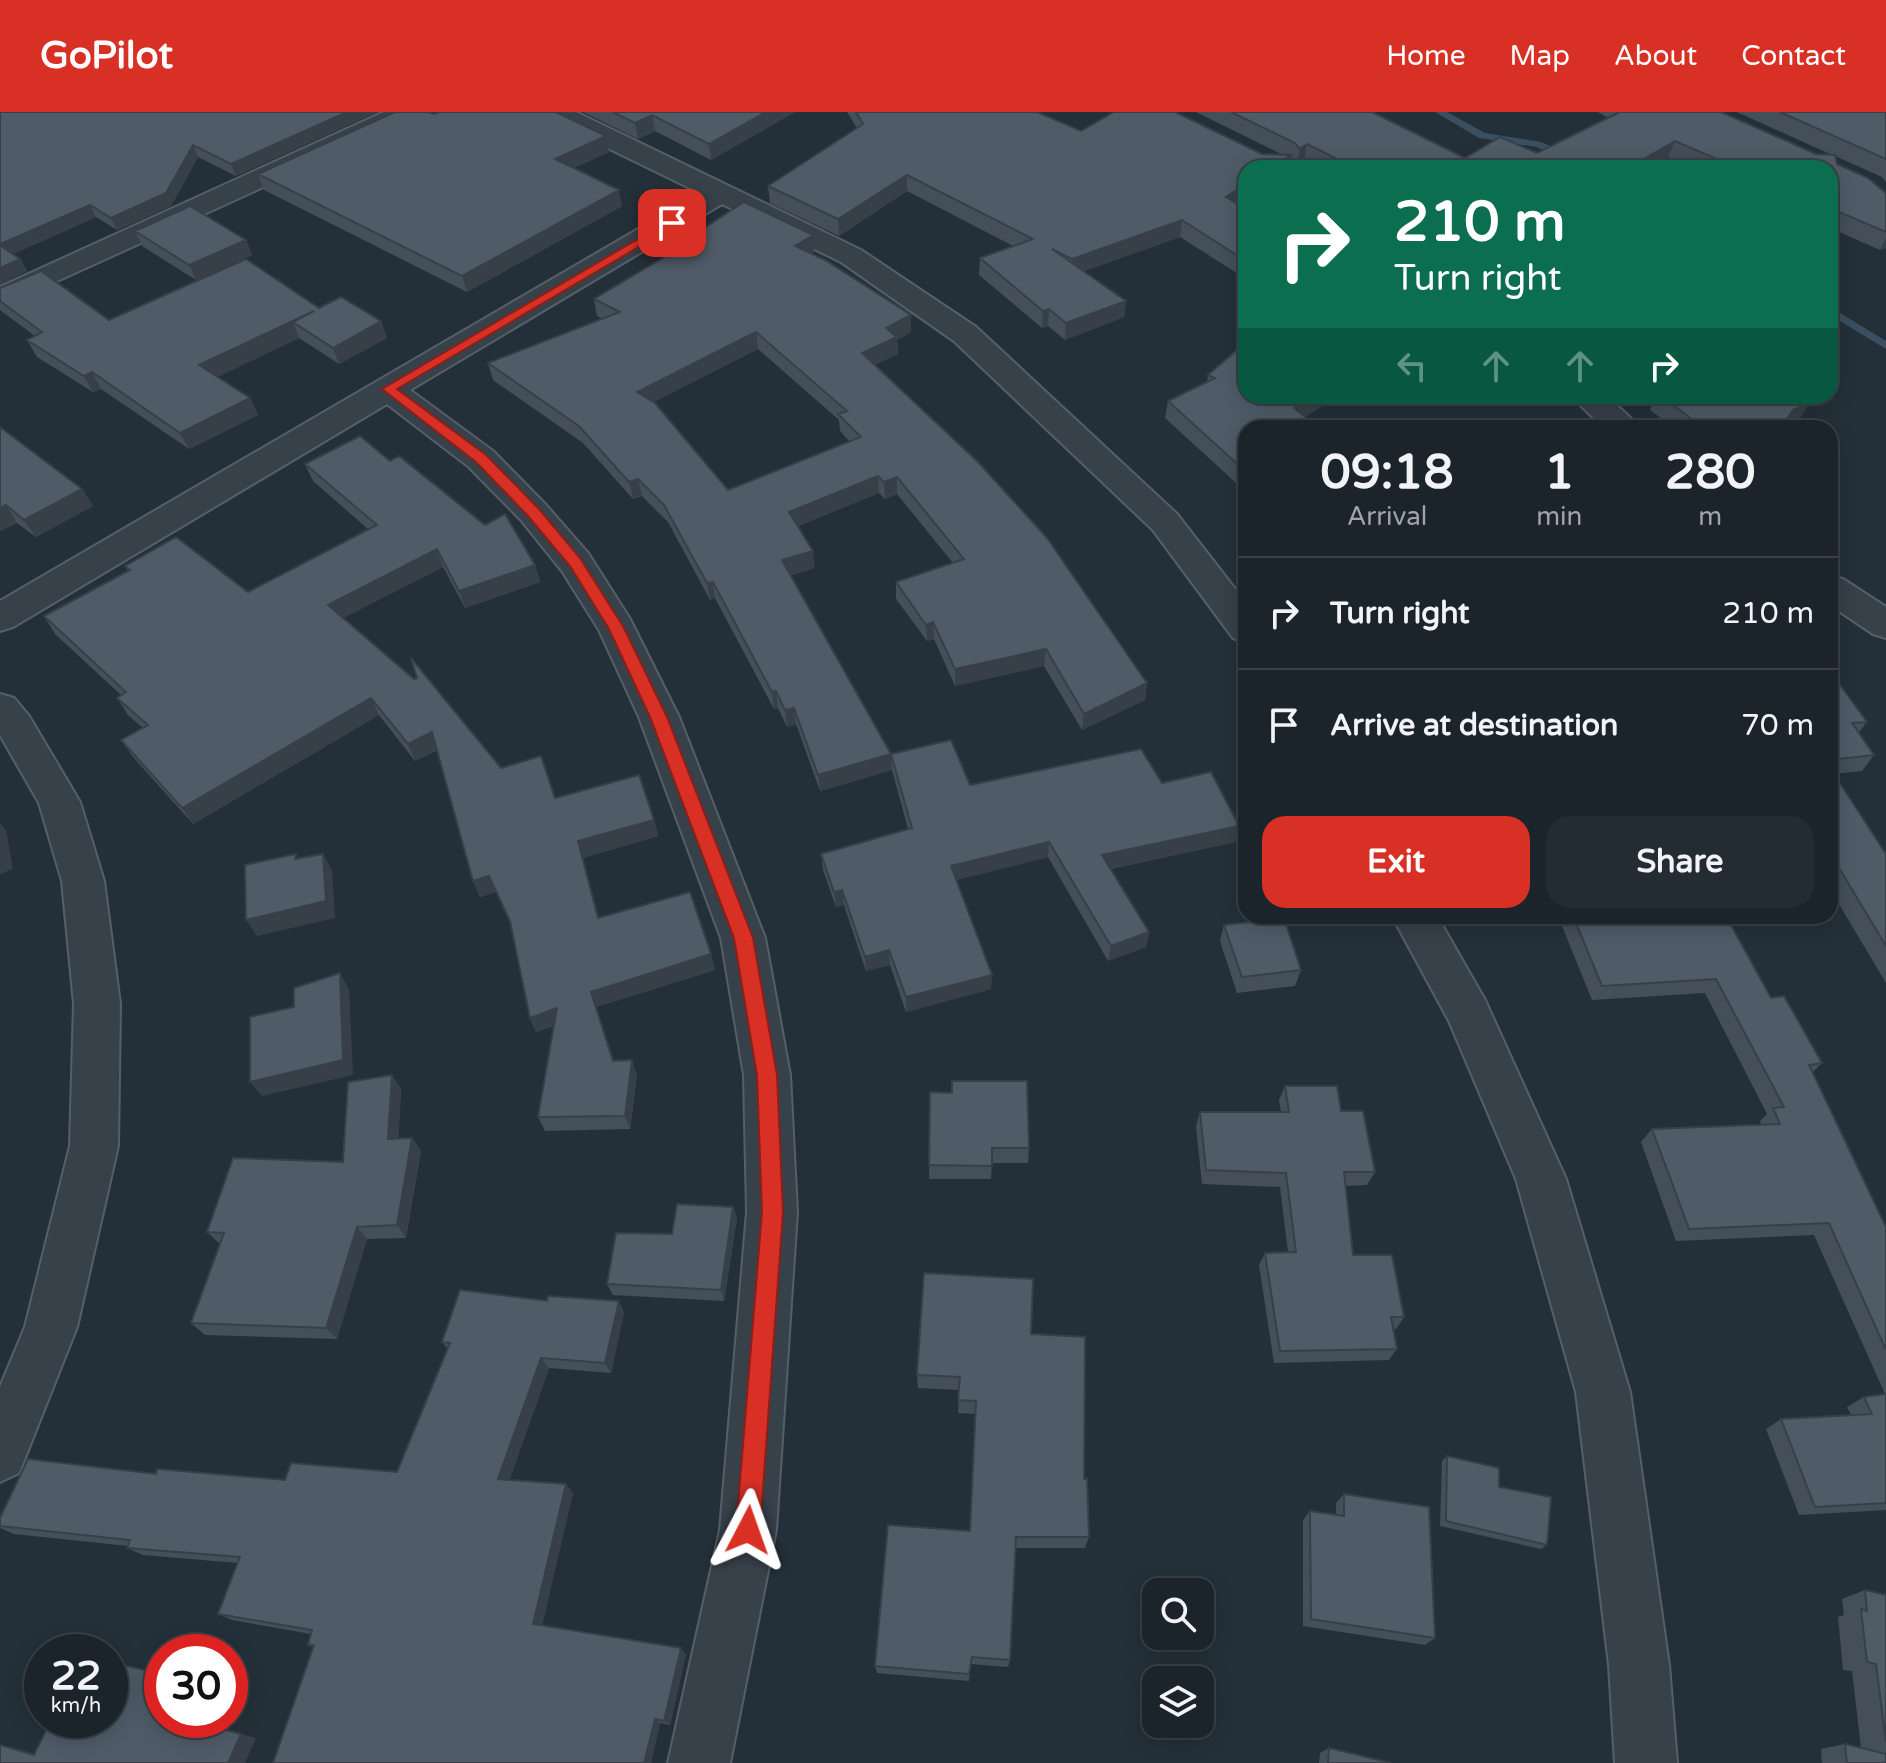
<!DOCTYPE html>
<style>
body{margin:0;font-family:"Varela Round",sans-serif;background:#242c33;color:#f1f3f6;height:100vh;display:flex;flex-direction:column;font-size:30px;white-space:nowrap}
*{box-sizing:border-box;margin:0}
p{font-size:26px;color:#a0a4a9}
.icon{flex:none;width:44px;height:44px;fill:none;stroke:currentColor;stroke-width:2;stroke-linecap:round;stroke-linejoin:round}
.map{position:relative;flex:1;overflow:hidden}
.details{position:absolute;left:1238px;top:308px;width:600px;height:504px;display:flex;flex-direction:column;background:#1b242b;border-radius:24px;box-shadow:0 4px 20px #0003,0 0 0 2px #394147}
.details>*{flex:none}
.top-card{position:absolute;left:1238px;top:48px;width:600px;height:244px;border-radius:24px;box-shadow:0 4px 20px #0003,0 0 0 2px #394147;background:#0b6e4f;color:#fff;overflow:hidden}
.tools{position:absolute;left:1142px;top:1466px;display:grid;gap:16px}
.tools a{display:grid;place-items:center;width:72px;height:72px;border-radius:16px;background:#1b242b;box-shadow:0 4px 20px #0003,0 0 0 2px #394147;font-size:40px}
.speed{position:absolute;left:24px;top:1522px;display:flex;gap:16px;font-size:40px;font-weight:700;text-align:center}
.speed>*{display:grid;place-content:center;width:104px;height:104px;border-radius:50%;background:#1b242b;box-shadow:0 4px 20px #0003,0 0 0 2px #394147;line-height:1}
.speed small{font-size:20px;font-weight:400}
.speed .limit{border:12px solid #d22;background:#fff;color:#111}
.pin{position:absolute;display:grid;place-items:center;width:68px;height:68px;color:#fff;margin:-34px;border-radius:16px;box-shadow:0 4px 12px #0006}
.me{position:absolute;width:88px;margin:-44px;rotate:4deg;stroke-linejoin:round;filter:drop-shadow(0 0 6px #0008)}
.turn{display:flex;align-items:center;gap:28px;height:168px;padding:0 24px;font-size:36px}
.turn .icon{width:104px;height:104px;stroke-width:2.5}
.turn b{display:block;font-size:56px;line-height:68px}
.lanes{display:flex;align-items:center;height:76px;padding:0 24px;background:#0003;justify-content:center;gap:40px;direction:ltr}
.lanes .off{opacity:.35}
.eta{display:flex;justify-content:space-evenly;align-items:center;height:136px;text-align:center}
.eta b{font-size:48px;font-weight:700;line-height:56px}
.primary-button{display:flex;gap:16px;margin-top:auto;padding:16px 24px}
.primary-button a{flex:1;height:92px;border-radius:24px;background:#d93025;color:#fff;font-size:32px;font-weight:700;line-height:92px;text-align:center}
.primary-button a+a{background:#242c33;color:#f1f3f6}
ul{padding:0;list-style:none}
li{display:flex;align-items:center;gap:24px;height:112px;padding:0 24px;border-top:2px solid #394147}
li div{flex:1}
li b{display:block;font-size:30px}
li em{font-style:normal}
header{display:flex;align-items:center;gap:48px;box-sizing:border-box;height:112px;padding:0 40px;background:#d93025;color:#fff}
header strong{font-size:38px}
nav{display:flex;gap:44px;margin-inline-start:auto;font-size:28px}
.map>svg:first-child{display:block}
</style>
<header>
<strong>GoPilot</strong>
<nav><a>Home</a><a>Map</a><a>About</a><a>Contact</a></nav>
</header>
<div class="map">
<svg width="1886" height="1651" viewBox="0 0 1886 1651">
<rect width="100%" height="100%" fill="#243039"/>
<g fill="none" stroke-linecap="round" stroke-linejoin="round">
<path fill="#3a4f61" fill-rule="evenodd" d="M1435,0H1447L1485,21L1541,30L1604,56H1590L1536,35L1479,26Z
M1830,195L1886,229V237L1830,203Z"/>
<g stroke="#565f68" stroke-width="4">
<path id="minor" d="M384,0H419L415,6L0,195V175Z
M542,0H576L861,138L976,215L1177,402L1246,491V530L1233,526L1153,418L954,229L841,150L722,92L410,278L493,339L545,392L588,441L630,507L679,605L765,826L790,963L797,1100L776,1418L730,1651H668L720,1418L747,1100L744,963L721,826L639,605L599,518L562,459L521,408L469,355L387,292L13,515L0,519V489L700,81L546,6Z
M1571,284H1607L1641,316H1604Z
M1830,464L1843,467L1886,495V526L1873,522L1830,493Z
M0,582L14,586L29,604L80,690L104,769L120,892L118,1034L77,1215L19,1361L0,1370V1275L25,1215L70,1034L74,892L62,769L39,691L0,623Z
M1392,804H1437L1485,888L1566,1067L1630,1280L1669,1553L1677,1651H1615L1609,1553L1576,1280L1516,1067L1449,909Z"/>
</g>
<use href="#minor" fill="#37414a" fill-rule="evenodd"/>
</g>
<path fill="#444f59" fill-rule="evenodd" d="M0,0H377L236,64L198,45L171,94L117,118L96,105L13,142L20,147L27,159L0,172Z
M583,0H795L711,48L655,19L638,27Z
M847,0H1037L1081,19L1262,42L1283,43L1196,0H1372L1465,46L1537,41L1608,6L1598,0H1721L1816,42L1832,43L1737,0H1886V70L1882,65L1835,44L1837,52L1886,81V136L1880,138L1830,116V56H1693L1668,45L1649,56H1319L1304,48L1297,53L1290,46L1288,56L1238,92L1246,97V167L1180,125L1084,159L1126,189L1124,205L1065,228L1048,214L1042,216L979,163L980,146L1013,134L907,79L839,124L770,91L768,74L857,16Z
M434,2L609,40L574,56L622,94L467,180L264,78L258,62Z
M135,119L246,128L252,143L196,168L142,134Z
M813,123L814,140L811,142L911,203V220L897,228L898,242L874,253L1147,571L1145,588L1082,618L1044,554L955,574L934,527L927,529L896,487V470L953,451L897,382L885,387L879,381L798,414L815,456L791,463L891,642L970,673L1162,671L1239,714L1235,730L1111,757L1149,820L1146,835L1108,849L1048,745L956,768L991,877L906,900L890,853L866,859L844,793L836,795L823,758L821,742L908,717L892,658L820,679L796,612L787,615L778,596L774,597L715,486L710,488L668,410L642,384L633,387L583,331L493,268L488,251L603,207L597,204L594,187L693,128L692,124ZM758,237L839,308L840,319L849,329L728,378L653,290Z
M0,176L109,208L319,196L381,209L387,226L339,252L299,226L217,265L250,286L258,303L189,337L101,277L93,280L37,245L27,228L35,224L0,198Z
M1208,263L1246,284H1338L1305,305L1246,316V380L1165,306L1168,289L1207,270Z
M1656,284H1798L1809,291L1799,308L1783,316H1674L1650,298Z
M0,315L82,377L93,394L36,425L17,411L0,419Z
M390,349L535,453L540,470L465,496L443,455L343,506L501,656L555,686L654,708L658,724L583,746L599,806L711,842L715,858L596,895L614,949L637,963L630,1017L545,1019L538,1005L554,914L536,920L530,906L510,811L496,780L480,785L473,769L437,638L415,649L379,603L193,712L133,645L121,628L143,616L128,603L117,586L121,583L55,522L44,504L128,459L125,454L248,480L369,418L313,369L305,352Z
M1830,559L1867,610L1859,620L1874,643L1862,659L1834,662L1886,742V871L1830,777Z
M1558,804H1726L1771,886L1822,951L1812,961L1886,1115V1398L1799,1403L1766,1317L1781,1307L1851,1303L1847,1295L1864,1285L1885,1282L1814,1123L1676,1129L1641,1030L1652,1017L1761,1012L1760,1009L1767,1002L1705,881L1592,888Z
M1224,813L1301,858L1295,874L1237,881L1220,829Z
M1285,974L1341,999L1375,1060L1367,1073L1346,1074L1353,1143L1404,1205L1396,1217H1393L1397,1237L1389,1248L1274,1251L1259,1153L1265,1141L1288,1140L1280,1075L1202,1072L1196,1014L1200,1000H1281L1279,988Z
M401,977L398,1026H412L421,1039L406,1126L367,1127L337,1227L205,1223L191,1211L220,1132L207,1120L343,1050Z
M930,980L1029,1036L1028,1051H992L991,1067H929Z
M733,1095L737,1106L724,1189L613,1183L607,1172L672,1122Z
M624,1200L611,1261L549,1256L509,1368L573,1381L542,1513L686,1542L670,1613L660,1611L651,1651H273L314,1536L308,1533L311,1522L232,1508L218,1502L238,1451L143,1443L127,1436L128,1434L14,1422L0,1416V1414L156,1362L285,1368L397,1360L448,1237L442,1230Z
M1031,1222L1084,1367L1089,1425L1085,1436H1015L1010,1548L1008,1555L971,1552L969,1569L877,1561L875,1554L970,1419L975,1302L958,1301L959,1278L918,1276L917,1263Z
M1447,1344L1499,1375L1547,1433L1541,1437L1440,1414L1442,1349Z
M1344,1382L1435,1526L1425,1533L1303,1514V1408L1310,1399L1336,1403V1391Z
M1865,1478L1886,1483V1651H1822L1821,1637L1845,1632L1861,1636L1852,1559L1843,1558L1838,1505L1844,1503L1842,1487Z
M1329,1636L1391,1651H1319L1320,1641Z"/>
<path fill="#374049" d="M347,0H377L236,64L231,52Z
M766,0H795L711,48L709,32Z
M652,3L655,19L638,27L635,11Z
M606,24L609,40L558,63L555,47Z
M1675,29L1668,45L1649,56H1628Z
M1307,32L1304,48L1297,53L1300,37Z
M193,33L198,45L171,94L117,118L111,106Z
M1291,43L1288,56H1270Z
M907,63V79L839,124L838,107Z
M1246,72V86L1224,101L1226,85Z
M619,78L622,94L467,180L462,164Z
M90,93L96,105L6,145L0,132Z
M1182,108L1180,125L1071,164L1072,147Z
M813,123L814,140L797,151L795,134Z
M1886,126V136L1880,138Z
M246,128L252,143L196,168L189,153Z
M20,147L27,159L0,172V156Z
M1126,189L1124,205L1065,228L1066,211Z
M1049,197L1048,214L1042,216L1043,199Z
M314,199L293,210L299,226L207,270L199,253Z
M911,203V220L897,228L898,242L863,258L862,241L886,216Z
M381,209L387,226L339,252L333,236Z
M756,220L758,237L640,297L637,280Z
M92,260L101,277L93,280L84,264Z
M1315,284H1338L1291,313L1294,296Z
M250,286L258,303L189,337L180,321Z
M1809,291L1799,308L1782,316L1793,298Z
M1773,307L1768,316H1754Z
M878,364L879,381L791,417L789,400Z
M897,365V382L885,387L884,370Z
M638,367L642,384L633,387L629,370Z
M82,377L93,394L36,425L24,408Z
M6,393L17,411L0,419V396Z
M437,437L443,455L335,510L328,493Z
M813,439L815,456L784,465L782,448Z
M535,453L540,470L465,496L459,479Z
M713,470L715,486L710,488L707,471Z
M933,510L934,527L927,529L926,513Z
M1046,537L1044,554L955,574V557Z
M1147,571L1145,588L1082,618L1084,602Z
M776,579L778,596L774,597L772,580Z
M371,586L379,603L193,712L182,696Z
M794,596L796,612L787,615L785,598Z
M432,620L439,636L415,649L408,632Z
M891,642L892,658L820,679L818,663Z
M654,708L658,724L583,746L603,822L578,729Z
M0,711L6,718L13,757L0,762Z
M1239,714L1235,730L1100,759L1102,743Z
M1049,730L1048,745L951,769V754Z
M323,742L332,758L335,806L257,824L246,808Z
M489,764L496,780L480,785L473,769Z
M842,778L844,793L836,795L834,780Z
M1149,820L1146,835L1108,849L1111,834Z
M889,838L890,853L866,859L865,845Z
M711,842L715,858L596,895L591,880Z
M340,861L349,877L353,963L262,984L250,970Z
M992,863L991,877L906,900V885Z
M557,896L563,911L536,920L530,906Z
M632,948L637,963L630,1017L625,1004Z
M392,963L401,977L398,1040L388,1027Z
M412,1026L421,1039L406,1126L397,1113Z
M733,1095L737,1106L724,1189L721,1178Z
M357,1115L367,1127L337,1227L326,1216Z
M619,1189L624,1200L611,1261L605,1251Z
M541,1246L549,1256L507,1376L498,1367Z
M566,1372L573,1381L541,1518L533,1512Z
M681,1536L686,1542L670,1613L664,1609Z
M655,1607L660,1611L651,1651H644Z
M241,1622L256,1626L245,1651H228Z
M0,1633L19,1637L53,1648L34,1643Z"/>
<path fill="#4f5c68" stroke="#374049" stroke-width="2" fill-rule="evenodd" d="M0,0H347L231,52L193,33L166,81L111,106L90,93L0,132Z
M395,0H428L434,2L439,0H556L606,24L555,47L619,78L462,164L258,62Z
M613,0H766L709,32L652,3L635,11Z
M856,0H1037L1081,19L1114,0H1175L1262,42L1291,43L1270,56H1246V72L1226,85L1246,97V149L1182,108L1072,147L1052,137L1126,189L1066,211L1049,197L1043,199L980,146L1033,127L907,63L838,107L768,74L863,12Z
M1231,0H1372L1465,46L1500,25L1537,41L1620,0H1721L1816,42L1835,43L1837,52L1868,66L1886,81V120L1830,96V56H1738L1675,29L1628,56H1355L1307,32L1300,37L1295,31Z
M1780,0H1886V47Z
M744,90L813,123L795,134L825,148L911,203L886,216L897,225L862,241L978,350L1047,426L1147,571L1084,602L1046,537L955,557L933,510L926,513L896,470L964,447L897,365L884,370L878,364L789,400L813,439L782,448L891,642L951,628L970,673L1141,637L1162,671L1211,660L1239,714L1102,743L1149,820L1111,834L1049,730L951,754L992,863L906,885L889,838L865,845L842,778L834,780L821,742L912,716L891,642L818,663L794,596L785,598L776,579L772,580L713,470L707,471L664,393L638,367L629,370L579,314L488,251L620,200L594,187L696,126L692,124ZM756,220L847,299L838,302L861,325L728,378L655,291L637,280Z
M190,94L246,128L189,153L135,119Z
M0,133L20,147L0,156Z
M246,147L319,196L341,185L381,209L333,236L293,210L314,199L199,253L250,286L180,321L92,260L84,264L27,228L42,220L0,189V176L41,159L109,208Z
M1246,230V284H1315L1294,296L1319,316H1246V360L1168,289L1215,266L1208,263Z
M1661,284H1798L1809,291L1793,298L1783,313L1773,307L1754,316H1704Z
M0,315L82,377L24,408L6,393L0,396Z
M360,324L390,349L399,344L485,413L505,402L535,453L459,479L437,437L328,493L414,567L417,566L411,546L501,656L541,644L555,686L639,663L654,708L578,729L598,806L690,780L711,842L591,880L613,949L632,948L625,1004L538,1005L557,896L530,906L510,809L489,764L473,769L432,620L408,632L371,586L182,696L121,628L148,613L117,586L126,580L44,504L130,458L125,454L176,425L248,480L377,413L305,352Z
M1830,559L1867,610L1852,611L1874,643L1830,648Z
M1830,656L1886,742V834L1830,741Z
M296,742L295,747L323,742L326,789L246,808L245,753Z
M1573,804H1726L1771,886L1784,884L1822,951L1809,953L1886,1115V1238L1829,1111L1689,1117L1652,1017L1780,1012L1773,996L1784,995L1716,867L1602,874Z
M1284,806L1301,858L1242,865L1224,813Z
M340,861L343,948L250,970V905L294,895V876Z
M392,963L388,1027L412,1026L397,1113L357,1115L326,1216L191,1211L224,1121L207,1120L233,1046L343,1050L348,970Z
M952,969H1027L1029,1036H992V1054L929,1053L930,980L952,981Z
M1285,974H1337L1341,999H1363L1375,1060H1344L1353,1143H1392L1404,1205H1391L1397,1237L1280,1239L1265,1141L1296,1140L1286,1061L1206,1058L1200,1000H1289Z
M677,1092L733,1095L721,1178L607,1172L616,1121L672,1122Z
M924,1161L1033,1167L1031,1222L1085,1225L1084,1367H1087L1089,1425H1016L1010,1548L972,1545L969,1562L875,1554L888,1413L970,1419L976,1289L958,1288L960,1265L917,1263Z
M460,1178L547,1189L548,1184L619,1189L605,1251L541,1246L498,1367L566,1372L533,1512L681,1536L664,1609L655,1607L644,1651H273L314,1533H308L312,1518L218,1502L240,1445L127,1436L130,1428L0,1414V1406L28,1347L156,1362L157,1357L285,1368L291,1351L397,1360L450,1231L442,1230Z
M1886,1282V1391L1815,1395L1781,1307L1872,1302L1864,1285Z
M1447,1344L1499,1356V1375L1551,1385L1547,1433L1446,1409Z
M1344,1382L1429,1395L1435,1526L1311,1507L1310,1399L1344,1404Z
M1865,1478L1886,1483V1630L1876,1552L1867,1550L1861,1497L1867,1499Z
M110,1550L162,1562V1608H191L241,1622L228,1651H0V1633L34,1643L51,1608H110Z
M1845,1632L1886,1642V1651H1847Z
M1329,1636L1391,1651H1328Z"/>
<path fill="#d93025" stroke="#8d1f18" stroke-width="2" d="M672,107L678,111L676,113L397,277L486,343L539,397L580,446L624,516L667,605L753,826L777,963L783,1100L760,1418L756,1426L748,1430L740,1426L736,1418L762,1100L757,963L734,826L650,605L609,517L570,454L528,404L476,350L382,277Z"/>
</svg>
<div class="tools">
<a><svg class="icon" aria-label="search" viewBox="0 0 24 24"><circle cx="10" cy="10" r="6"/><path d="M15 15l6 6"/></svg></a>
<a><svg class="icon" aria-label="layers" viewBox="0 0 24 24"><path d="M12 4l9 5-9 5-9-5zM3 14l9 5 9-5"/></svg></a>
</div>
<div class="speed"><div>22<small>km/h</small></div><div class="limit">30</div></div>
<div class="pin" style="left:672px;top:111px;background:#d93025"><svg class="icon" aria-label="arrive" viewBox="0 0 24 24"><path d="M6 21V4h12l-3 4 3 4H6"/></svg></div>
<svg class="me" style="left:748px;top:1418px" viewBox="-20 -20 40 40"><path d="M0-17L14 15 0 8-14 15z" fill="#d93025" stroke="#fff" stroke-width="4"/></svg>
<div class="top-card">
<div class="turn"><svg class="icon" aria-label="right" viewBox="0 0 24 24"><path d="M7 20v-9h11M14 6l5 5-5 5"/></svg><div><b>210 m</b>Turn right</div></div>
<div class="lanes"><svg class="icon off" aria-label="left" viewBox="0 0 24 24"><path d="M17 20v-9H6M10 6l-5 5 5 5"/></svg><svg class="icon off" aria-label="ahead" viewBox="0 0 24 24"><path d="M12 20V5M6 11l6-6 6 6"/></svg><svg class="icon off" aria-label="ahead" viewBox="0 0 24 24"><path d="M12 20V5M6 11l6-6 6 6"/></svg><svg class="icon" aria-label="right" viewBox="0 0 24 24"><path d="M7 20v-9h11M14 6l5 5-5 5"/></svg></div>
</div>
<section class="details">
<div class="eta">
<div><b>09:18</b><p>Arrival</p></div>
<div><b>1</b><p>min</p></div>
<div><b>280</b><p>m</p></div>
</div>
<ul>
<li><svg class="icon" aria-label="right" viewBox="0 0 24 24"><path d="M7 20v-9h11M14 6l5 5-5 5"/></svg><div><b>Turn right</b></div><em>210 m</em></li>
<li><svg class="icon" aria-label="arrive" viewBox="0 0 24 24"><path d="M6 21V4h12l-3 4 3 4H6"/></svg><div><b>Arrive at destination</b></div><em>70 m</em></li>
</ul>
<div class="primary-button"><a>Exit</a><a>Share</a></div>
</section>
</div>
